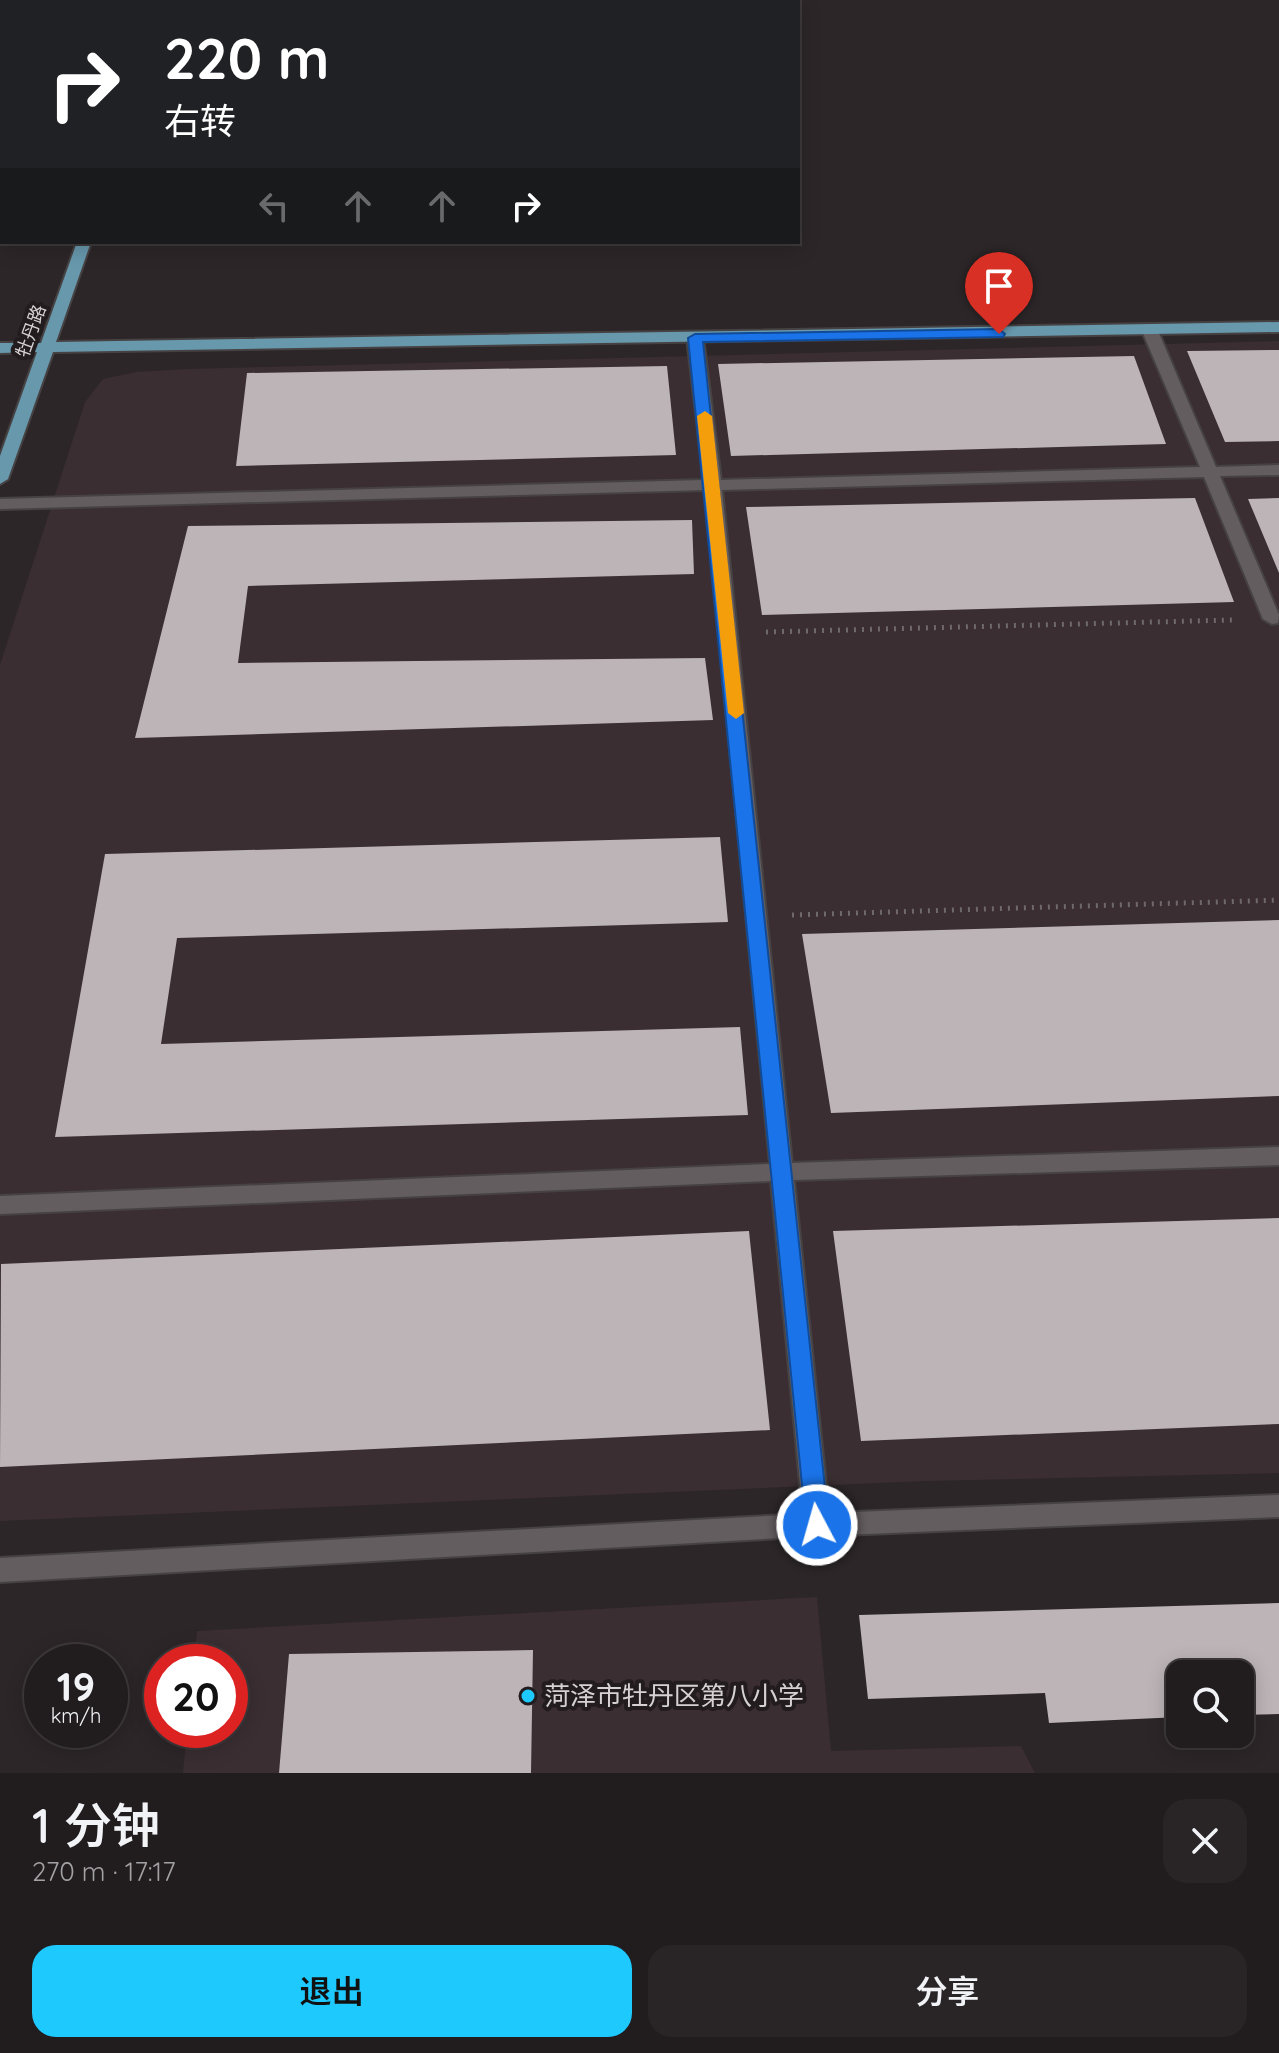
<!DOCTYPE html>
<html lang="zh">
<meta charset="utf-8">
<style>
body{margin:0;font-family:Quicksand,"Noto Sans SC",sans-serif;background:#292527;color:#f1f3f6;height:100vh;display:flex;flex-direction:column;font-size:30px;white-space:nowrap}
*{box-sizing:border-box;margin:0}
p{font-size:26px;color:#a2a1a4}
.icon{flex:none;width:44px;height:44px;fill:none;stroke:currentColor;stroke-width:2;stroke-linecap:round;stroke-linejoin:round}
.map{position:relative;height:1773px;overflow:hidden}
.details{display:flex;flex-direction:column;background:#211c1e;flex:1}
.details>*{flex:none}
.top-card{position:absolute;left:0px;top:0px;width:800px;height:244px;box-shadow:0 4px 20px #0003,0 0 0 2px #3e3a3c;background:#202124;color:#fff;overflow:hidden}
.fabs{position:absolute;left:1166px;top:1660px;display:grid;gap:16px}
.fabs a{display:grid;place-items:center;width:88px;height:88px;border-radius:16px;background:#211c1e;box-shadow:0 4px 20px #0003,0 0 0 2px #3e3a3c;font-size:40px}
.speed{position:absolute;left:24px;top:1644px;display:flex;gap:16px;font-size:40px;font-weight:700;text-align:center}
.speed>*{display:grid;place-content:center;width:104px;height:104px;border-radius:50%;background:#211c1e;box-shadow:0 4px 20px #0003,0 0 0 2px #3e3a3c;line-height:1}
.speed small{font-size:20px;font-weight:400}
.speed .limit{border:12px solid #d22;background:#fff;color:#111}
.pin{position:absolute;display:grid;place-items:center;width:68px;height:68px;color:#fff;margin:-82px -34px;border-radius:50% 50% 50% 0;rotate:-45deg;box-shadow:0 0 8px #0007}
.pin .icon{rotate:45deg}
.me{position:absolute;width:88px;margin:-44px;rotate:354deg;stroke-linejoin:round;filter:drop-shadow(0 0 6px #0008)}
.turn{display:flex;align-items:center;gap:28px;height:168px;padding:0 32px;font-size:36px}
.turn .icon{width:104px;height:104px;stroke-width:2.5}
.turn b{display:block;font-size:56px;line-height:68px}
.lanes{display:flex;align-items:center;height:76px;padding:0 32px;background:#0003;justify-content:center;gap:40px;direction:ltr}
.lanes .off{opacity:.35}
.round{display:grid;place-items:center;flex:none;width:84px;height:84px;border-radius:24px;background:#292527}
.overview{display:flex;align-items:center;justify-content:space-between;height:136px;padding:0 32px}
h1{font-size:48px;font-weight:600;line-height:60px}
.button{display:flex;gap:16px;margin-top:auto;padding:16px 32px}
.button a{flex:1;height:92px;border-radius:24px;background:#1ec9fd;color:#111;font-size:32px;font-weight:600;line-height:92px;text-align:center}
.button a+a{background:#292527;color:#f1f3f6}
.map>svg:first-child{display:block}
</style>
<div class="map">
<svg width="1279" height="1773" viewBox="0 0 1279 1773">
<rect width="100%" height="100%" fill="#2c2628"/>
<path fill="#3a2e32" d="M1279,341V1473L926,1481L0,1521V665L85,402L103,379L136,372L186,369Z
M817,1597L831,1751L1021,1746L1035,1773H183L187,1730H230V1662H194L197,1631Z"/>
<path fill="#bcb4b7" d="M1279,350V441L1225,442L1187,351Z
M1134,356L1166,444L731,456L718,364Z
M667,366L676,455L236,466L247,373Z
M1195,498L1234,602L762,615L746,507Z
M1279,498V573L1248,499Z
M692,520L694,574L248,586L238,663L705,658L713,720L135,738L188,526Z
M720,837L728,922L177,938L161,1044L740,1027L748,1115L55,1137L105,854Z
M1279,920V1096L831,1113L802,934Z
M1279,1218V1424L861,1441L833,1231Z
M749,1231L770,1430L0,1467L1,1264Z
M1279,1603V1714L1240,1715V1674H1180V1717L1049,1723L1045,1693L868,1699L859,1615Z
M533,1650L531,1773H279L289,1654Z"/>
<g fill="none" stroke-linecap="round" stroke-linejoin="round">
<g stroke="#464243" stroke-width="4">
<path id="minor" d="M1150,326L1158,331L1216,467L1279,465V475L1220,476L1279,615L1278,623L1272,624L1263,619L1204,477L722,490L792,1163L1279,1147V1165L794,1180L829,1513L1279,1495V1517L817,1536L0,1582V1558L803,1514L771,1181L0,1214V1196L770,1164L705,490L0,509V499L704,480L687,338L695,333L703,338L721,480L1200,467L1142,331Z"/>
</g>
<g stroke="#464243" stroke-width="4">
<path id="major" d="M164,0H176V2H164Z
M77,242H91L56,342L1279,322V332L53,352L8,479L0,484V456L37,352L0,353V343H41Z"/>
</g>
<path stroke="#6f696b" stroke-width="5" stroke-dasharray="2 6" stroke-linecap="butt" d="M766,632L1232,620
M792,915L1279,900"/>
<use href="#minor" fill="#645d5f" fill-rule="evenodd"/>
<use href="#major" fill="#6798ac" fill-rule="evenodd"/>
</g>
<path fill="#1a73e8" stroke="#114b97" stroke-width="2" d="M999,329L1005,334L1003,337L703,342L829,1525L826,1533L817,1536L809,1533L806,1525L688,338L695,334Z"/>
<path fill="#f59e0b" d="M705,411L712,416L744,713L736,719L728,713L697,416Z"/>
<circle fill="#1ec9fd" stroke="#221c1e" stroke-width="3" cx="528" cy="1696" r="8"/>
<g text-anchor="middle" stroke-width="8" stroke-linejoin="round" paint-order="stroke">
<g font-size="18" fill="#d6d2d3" stroke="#221c1e">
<text transform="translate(31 331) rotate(-70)" y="6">牡丹路</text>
</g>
<g font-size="26" fill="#d6d2d3" stroke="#221c1e" text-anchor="start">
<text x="544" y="1705">菏泽市牡丹区第八小学</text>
</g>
</g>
</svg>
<div class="fabs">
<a><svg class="icon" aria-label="search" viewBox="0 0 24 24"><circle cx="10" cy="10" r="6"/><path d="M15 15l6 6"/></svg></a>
</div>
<div class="speed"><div>19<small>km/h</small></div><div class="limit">20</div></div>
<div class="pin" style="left:999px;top:334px;background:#d93025"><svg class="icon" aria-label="arrive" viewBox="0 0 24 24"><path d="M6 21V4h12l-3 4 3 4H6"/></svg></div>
<svg class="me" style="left:817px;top:1525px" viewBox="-20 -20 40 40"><circle r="17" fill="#1a73e8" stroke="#fff" stroke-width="3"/><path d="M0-11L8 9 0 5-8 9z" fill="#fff"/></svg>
<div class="top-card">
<div class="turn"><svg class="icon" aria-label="right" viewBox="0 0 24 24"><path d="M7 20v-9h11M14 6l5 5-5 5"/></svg><div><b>220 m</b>右转</div></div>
<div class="lanes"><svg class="icon off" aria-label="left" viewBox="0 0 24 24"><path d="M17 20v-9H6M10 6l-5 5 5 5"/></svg><svg class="icon off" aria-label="ahead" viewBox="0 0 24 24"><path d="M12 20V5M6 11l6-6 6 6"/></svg><svg class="icon off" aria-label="ahead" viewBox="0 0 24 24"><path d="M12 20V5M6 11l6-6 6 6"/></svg><svg class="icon" aria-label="right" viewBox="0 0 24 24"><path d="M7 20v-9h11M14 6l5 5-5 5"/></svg></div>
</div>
</div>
<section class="details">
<div class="overview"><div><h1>1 分钟</h1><p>270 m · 17:17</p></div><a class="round"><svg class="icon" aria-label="close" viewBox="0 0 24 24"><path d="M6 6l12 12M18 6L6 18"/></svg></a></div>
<div class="button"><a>退出</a><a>分享</a></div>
</section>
